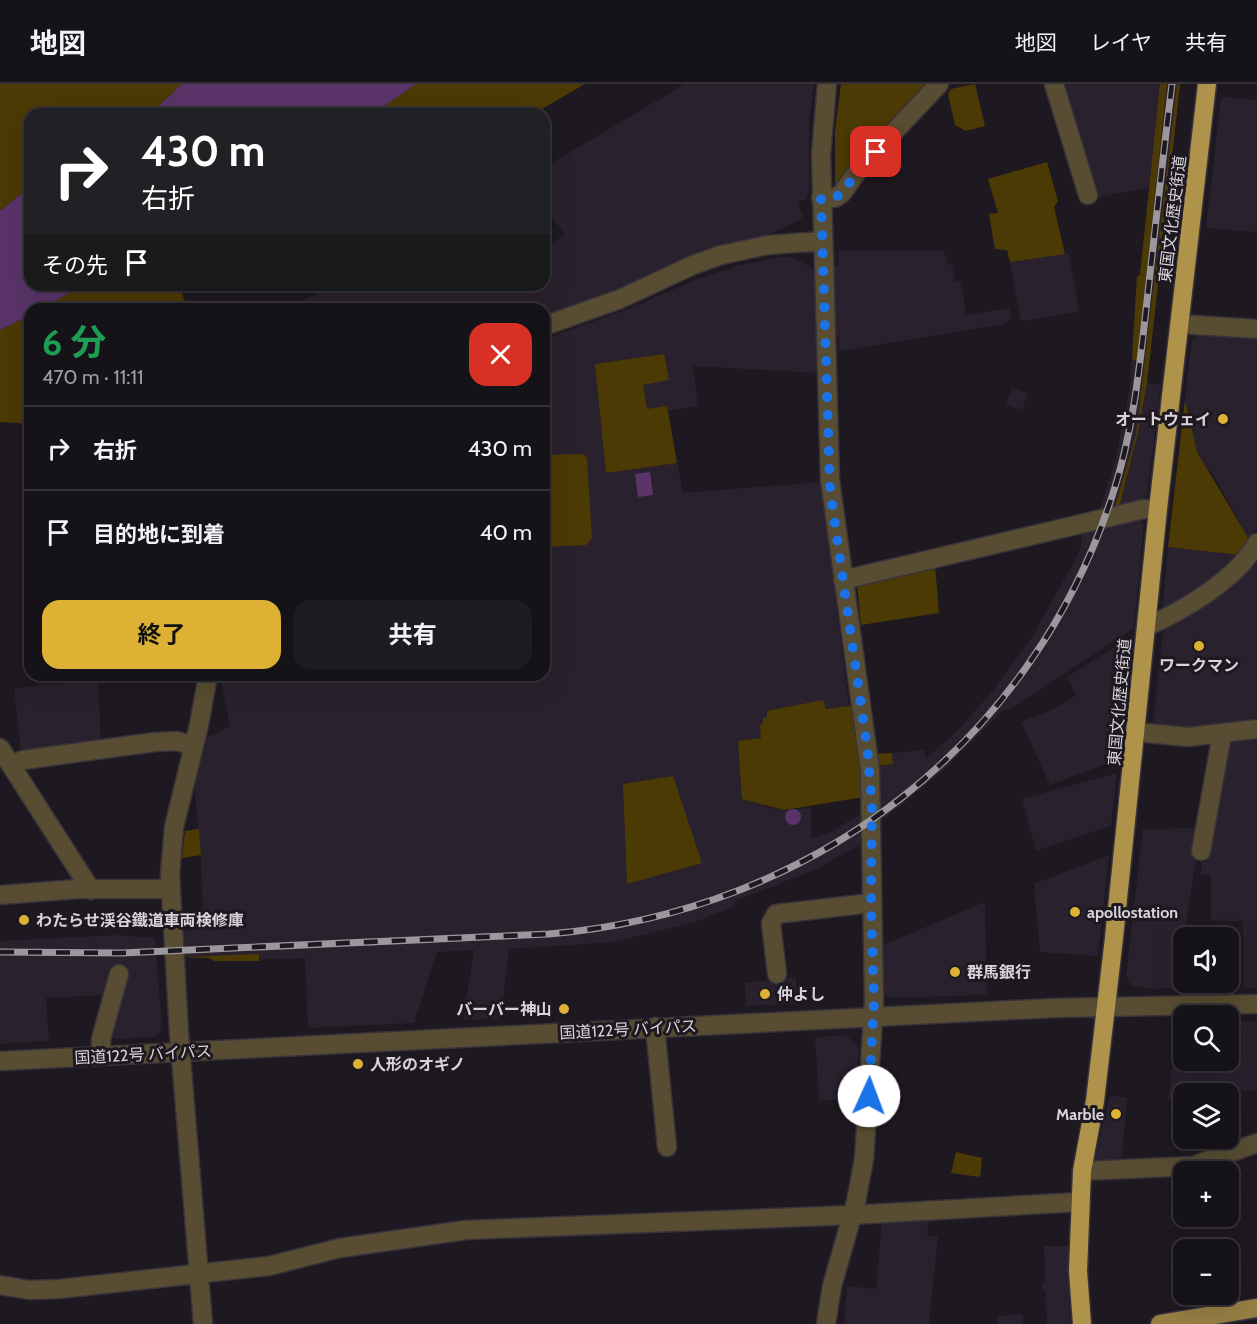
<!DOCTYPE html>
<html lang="ja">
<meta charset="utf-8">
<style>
body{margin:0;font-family:Cabin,"Noto Sans JP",sans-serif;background:#1f1c21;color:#f1f3f6;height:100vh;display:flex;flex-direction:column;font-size:22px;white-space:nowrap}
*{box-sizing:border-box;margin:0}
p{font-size:20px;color:#9e9ea2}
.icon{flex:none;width:33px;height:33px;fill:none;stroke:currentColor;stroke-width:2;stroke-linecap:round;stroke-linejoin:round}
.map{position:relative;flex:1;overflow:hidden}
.drawer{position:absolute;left:24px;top:219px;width:526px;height:378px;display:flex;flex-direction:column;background:#161318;border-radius:18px;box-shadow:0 6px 24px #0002,0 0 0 2px #353237}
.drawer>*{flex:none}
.hud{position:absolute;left:24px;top:24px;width:526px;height:183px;border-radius:18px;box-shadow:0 6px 24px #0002,0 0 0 2px #353237;background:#202124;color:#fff;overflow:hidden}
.buttons{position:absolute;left:1173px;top:843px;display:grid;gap:12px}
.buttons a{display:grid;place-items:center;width:66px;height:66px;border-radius:12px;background:#161318;box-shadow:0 6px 24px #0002,0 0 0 2px #353237;font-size:30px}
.pin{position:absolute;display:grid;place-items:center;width:51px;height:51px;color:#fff;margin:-26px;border-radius:12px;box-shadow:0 3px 9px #0006}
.me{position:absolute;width:66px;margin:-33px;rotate:2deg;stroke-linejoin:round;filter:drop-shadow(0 0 4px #0008)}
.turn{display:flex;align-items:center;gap:21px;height:126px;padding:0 18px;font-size:27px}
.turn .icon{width:78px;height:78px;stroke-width:2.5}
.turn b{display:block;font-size:42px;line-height:51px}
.then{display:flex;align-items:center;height:57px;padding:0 18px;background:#0003;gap:12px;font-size:22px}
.round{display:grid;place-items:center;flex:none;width:63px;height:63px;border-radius:18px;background:#1f1c21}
.summary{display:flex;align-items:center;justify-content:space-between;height:102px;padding:0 18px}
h1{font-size:36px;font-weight:700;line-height:45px;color:#1e9e55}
.button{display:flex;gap:12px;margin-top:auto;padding:12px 18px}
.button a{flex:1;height:69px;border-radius:18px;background:#ddb133;color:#111;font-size:24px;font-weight:700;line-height:69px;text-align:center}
.button a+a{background:#1f1c21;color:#f1f3f6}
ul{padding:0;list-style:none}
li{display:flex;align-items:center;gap:18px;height:84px;padding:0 18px;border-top:2px solid #353237}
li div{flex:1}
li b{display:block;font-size:22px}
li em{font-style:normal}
header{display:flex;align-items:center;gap:36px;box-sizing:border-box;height:84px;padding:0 30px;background:#161318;border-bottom:2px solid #353237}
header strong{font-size:28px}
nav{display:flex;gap:33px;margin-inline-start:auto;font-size:21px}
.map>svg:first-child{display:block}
</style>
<header>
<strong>地図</strong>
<nav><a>地図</a><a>レイヤ</a><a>共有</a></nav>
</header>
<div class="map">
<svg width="1257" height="1240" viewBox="0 0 1257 1240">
<rect width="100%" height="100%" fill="#1e1920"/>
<path fill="#29212d" d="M685,0H814L809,39V109L806,116L797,117L803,131L800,136L764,153L725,161L586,219L545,232L544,225H282L339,201H544L545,164L565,150L545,125V83Z
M1060,0H1180L1147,299L1161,301L1147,411L1138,419L1099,428L1115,378L1130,302L1137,192L1140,191L1149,103L1096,114Z
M1221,13L1257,16V148L1206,144Z
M839,166L944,167L948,181L952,180L955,197H961L966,231L1009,224L1011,235L1004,240L839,267L838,251L835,250L833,182H838Z
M1069,169L1079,228L1023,237L1020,234L1010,178Z
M780,173H793L815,186L818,289L693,282L698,322L668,327L683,409L821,398L849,622L826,625L823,617L767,633L763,640L762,654L764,723L784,726L811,724V755L833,747L863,728L864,758L817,785L735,817V822L695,838L614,858L509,865L501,934L463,936L474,866L437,868L414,939L308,944L305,874L215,877L209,874L185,873L183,847L203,845L201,771L194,696L204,655L230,642L220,591H544L545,255L633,223L697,195L738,182Z
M1199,249L1257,252V443L1249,455L1213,390L1201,377L1192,353L1185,316L1192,255Z
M1012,304L1028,310L1022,326L1006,320Z
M1139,434L1144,440L1134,544L1009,626L1004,625L948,682L879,739L877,682L893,680L892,669L924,666L926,675L959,645L992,608L1032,553L1074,478L1082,459L1081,448Z
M1168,463L1240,471L1236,479L1162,529Z
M1257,479V638L1197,644L1153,639L1163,546L1234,499Z
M1130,553L1118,682L1103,681L1050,701L1021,638L1056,624L1076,611L1067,593Z
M98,596L101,659L21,669L14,604Z
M1257,652V904L1244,905L1243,837H1211V791H1201L1202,778H1207L1229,657Z
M1117,689L1111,742L1036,767L1022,715Z
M1201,744L1176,904L1153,905L1131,902L1126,892L1143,745Z
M1109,771L1098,872L1040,868L1034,800Z
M985,818L987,911L890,914L883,908V861Z
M118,851L155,854L162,945L155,953L110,955L128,884L110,886L103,911L46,914L49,957L0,960V857Z
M796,893L797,920L746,922L745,899Z
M1257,937V1006L1184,1010L1183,1014L1168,1016L1178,938H1183L1184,976H1228L1229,938Z
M846,951L859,963L856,1015L819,1017L815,953Z
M1110,1012L1127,1013L1121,1081L1093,1080Z
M929,1135L927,1151L938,1153L929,1240H844L847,1202L876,1205L882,1136Z
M1044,1162H1068L1070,1240H1047L1045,1206H1042V1199L1045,1198Z
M1023,1230V1240H998L997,1232Z"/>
<path fill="#4c3a04" d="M0,0H182L153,27L146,30H30V103L0,127Z
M416,0H585L533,30H373Z
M841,0H931L835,104V47Z
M975,0L985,42L966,47L955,41L948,10L951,5Z
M1160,0H1167L1137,276L1132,275L1137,192L1140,191Z
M1177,0H1180L1147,300L1138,348L1119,424L1115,422L1136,351Z
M1047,78L1058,117L1054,123L1065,170L1010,178L1007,166L995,165L989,130L998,129L988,95Z
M83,201H181L179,202L188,225H41Z
M30,231V340L0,338V246Z
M664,270L669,296L643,301L647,325L667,322L677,379L606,389L595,280Z
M1185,316L1197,368L1249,455L1240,471L1168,463Z
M582,370L587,374L592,454L586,461L545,463V371Z
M935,481L939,529L861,541L857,500Z
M823,616L826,625L855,621L864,713L784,726L742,715L738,657L761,654L760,641L763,640V634L767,633V627Z
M892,669L893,680L877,682L875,670Z
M673,692L702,779L627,800L623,700Z
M199,745L201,771L182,774L185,747Z
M259,870V877H215L209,874L185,873Z
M956,1068L982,1074L980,1093L951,1089Z"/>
<path fill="#5a3469" d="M182,0H416L373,30H146L153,27Z
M30,103V201H83L41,225H30V231L0,246V127Z
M650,388L653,411L638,413L635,390Z
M785 733a8 8 0 1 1 16 0a8 8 0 1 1-16 0Z"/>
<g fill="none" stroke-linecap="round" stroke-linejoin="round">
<g stroke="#38333a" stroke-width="21">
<path id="minor" d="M1054,0L1088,111
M821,114H835L842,109L860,84L939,0
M1179,240L1257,245
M544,242L620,215L693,181L721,171L768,161L822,157
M843,496L1144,425H1158
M1146,543C1183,527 1237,495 1257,459
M1137,648L1188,653L1257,645
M0,664L91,806
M11,681L23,676L155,658L177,657L194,662
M1201,767L1222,650
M0,811L78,805H170
M777,890L771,839L776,830L871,819
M655,943L667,1063
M101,971V955L119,890
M0,977L1055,924L1257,920
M1082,1087L1193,1082L1257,1059
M0,1201L29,1206L59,1205L269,1182L340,1164L466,1146L852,1131L1079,1118
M203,1240L179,949L170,790L174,743L199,641L208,591
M826,1240L832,1202L856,1118L864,1075L874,918L870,686L830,396L821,70L827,0"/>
</g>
<g stroke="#38333a" stroke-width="21">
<path id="major" d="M1160,1240L1257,1224"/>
</g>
<g stroke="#38333a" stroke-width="21">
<path id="highway" d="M1082,1240L1078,1187L1082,1087L1095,1017L1114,854L1158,425L1207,0"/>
</g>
<use href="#minor" stroke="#584d32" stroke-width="18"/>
<use href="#major" stroke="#967f44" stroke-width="18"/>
<use href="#highway" stroke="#af934b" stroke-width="18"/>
<g stroke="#9b979d" stroke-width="7">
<path id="rail" d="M0,868L122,869L549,850C813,828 1036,658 1115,403C1134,342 1140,279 1147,217C1155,145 1163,72 1172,0"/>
</g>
<use href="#rail" stroke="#1e1920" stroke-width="4.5" stroke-dasharray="14" stroke-linecap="butt"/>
</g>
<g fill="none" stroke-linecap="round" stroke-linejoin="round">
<path stroke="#1a73e8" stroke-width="10" stroke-dasharray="0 18" d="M869,1012L874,918L871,819L872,720L867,662L830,406L821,114L838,112L876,68"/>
</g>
<g fill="#ddb133" stroke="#1e1920" stroke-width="2">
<circle cx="1223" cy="335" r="6"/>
<circle cx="1199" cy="562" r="6"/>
<circle cx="1075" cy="828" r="6"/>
<circle cx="24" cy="836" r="6"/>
<circle cx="955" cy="888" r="6"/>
<circle cx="765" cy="910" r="6"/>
<circle cx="564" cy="925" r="6"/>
<circle cx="358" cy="980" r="6"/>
<circle cx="1116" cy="1030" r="6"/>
</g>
<g text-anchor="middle" stroke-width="6" stroke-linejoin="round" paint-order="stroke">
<g font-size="16" fill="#d8d5da" stroke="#1e1920">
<text transform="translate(1172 135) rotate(-83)" y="6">東国文化歴史街道</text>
<text transform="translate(1119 618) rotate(-85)" y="6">東国文化歴史街道</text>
<text transform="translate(628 945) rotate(-3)" y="6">国道122号 バイパス</text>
<text transform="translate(143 970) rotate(-3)" y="6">国道122号 バイパス</text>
</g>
<g font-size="16" font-weight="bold" fill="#d8d5da" stroke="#1e1920" text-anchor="start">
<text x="1211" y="341" text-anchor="end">オートウェイ</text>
<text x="1199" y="587" text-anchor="middle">ワークマン</text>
<text x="1087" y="834">apollostation</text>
<text x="36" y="842">わたらせ渓谷鐵道車両検修庫</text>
<text x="967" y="894">群馬銀行</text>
<text x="777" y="916">仲よし</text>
<text x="552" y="931" text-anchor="end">バーバー神山</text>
<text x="370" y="986">人形のオギノ</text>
<text x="1104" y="1036" text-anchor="end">Marble</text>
</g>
</g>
</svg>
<div class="buttons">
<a><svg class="icon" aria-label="sound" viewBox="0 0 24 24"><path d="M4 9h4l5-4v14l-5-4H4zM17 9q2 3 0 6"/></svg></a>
<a><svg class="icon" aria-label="search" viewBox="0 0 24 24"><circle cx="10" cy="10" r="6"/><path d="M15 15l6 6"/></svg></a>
<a><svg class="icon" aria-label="layers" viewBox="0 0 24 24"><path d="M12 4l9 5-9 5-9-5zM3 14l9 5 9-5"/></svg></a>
<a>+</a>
<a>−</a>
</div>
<div class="pin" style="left:876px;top:68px;background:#d93025"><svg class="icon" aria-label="arrive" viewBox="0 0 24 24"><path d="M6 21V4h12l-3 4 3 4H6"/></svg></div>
<svg class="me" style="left:869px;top:1012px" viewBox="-20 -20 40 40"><circle r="19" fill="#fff"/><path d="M0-13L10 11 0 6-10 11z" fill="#1a73e8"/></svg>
<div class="hud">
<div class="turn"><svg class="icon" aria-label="right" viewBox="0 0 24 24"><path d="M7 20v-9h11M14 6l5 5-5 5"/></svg><div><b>430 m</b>右折</div></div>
<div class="then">その先<svg class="icon" aria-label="arrive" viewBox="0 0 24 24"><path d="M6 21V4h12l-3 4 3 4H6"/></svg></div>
</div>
<section class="drawer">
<div class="summary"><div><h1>6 分</h1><p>470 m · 11:11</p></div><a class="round" style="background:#d93025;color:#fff"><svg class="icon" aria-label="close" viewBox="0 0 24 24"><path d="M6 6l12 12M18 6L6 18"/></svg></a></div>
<ul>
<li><svg class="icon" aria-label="right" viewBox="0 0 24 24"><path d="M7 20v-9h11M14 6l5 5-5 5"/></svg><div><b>右折</b></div><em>430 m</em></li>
<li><svg class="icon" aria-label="arrive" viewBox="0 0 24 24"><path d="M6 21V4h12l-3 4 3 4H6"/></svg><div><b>目的地に到着</b></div><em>40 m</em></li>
</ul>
<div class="button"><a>終了</a><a>共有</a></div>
</section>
</div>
